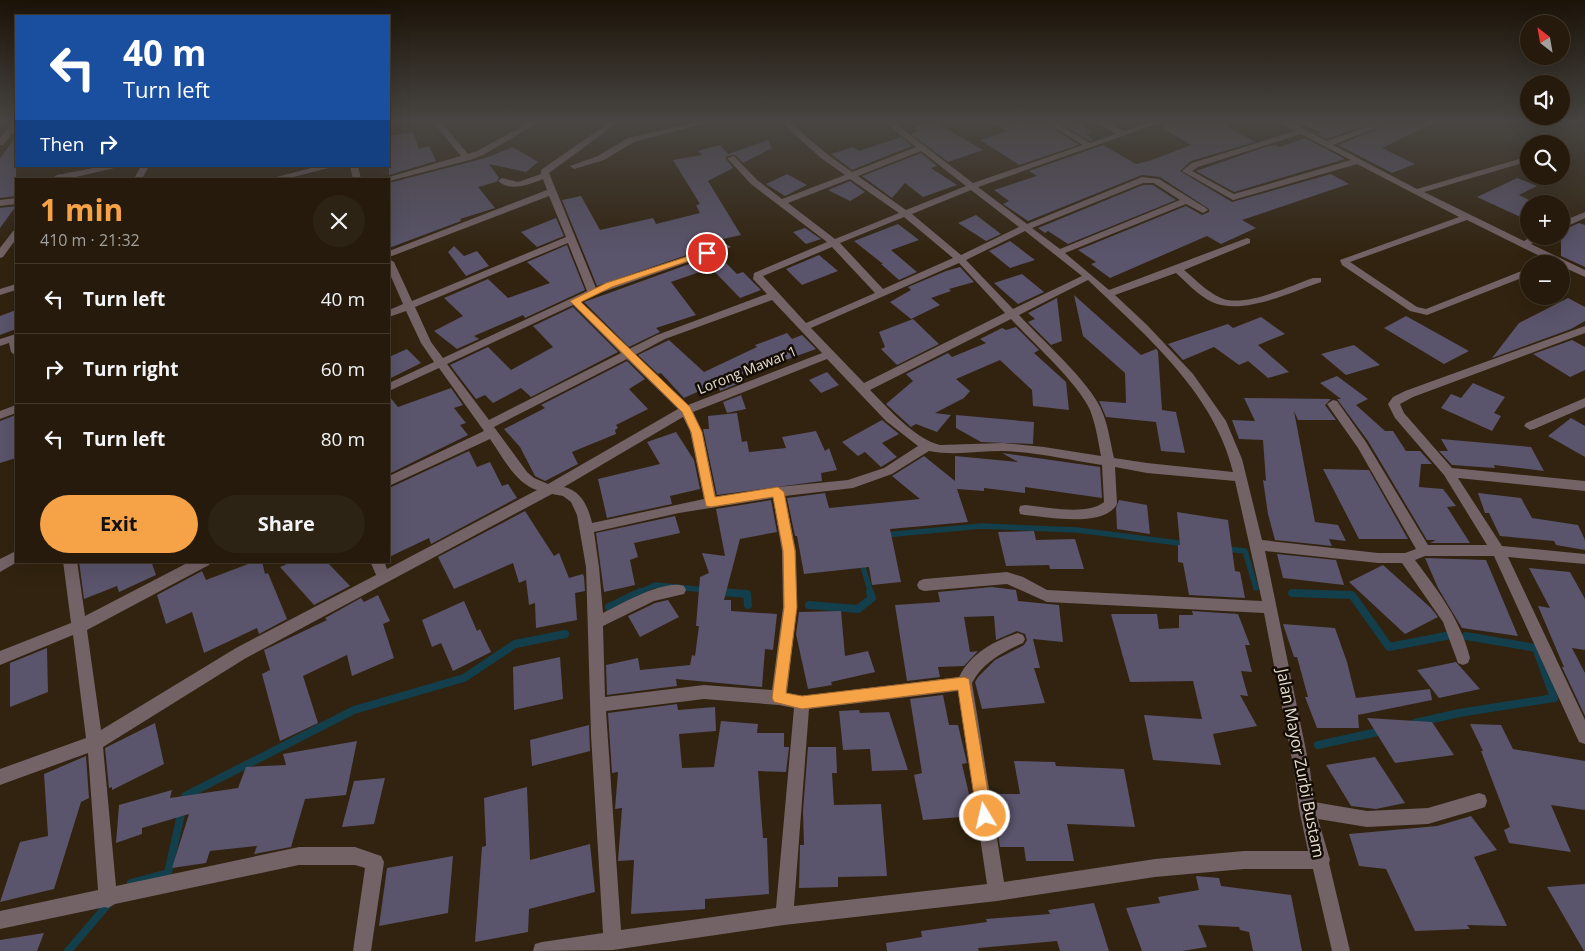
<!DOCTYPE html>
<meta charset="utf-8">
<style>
body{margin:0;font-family:"Open Sans",sans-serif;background:#2d2314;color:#f1f3f6;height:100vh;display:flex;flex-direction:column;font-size:19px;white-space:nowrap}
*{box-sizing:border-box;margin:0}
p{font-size:16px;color:#a3a19d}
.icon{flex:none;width:28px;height:28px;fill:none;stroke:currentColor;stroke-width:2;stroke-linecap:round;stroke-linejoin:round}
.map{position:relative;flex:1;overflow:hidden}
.side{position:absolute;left:15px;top:178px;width:375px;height:385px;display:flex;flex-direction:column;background:#251a0b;border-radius:0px;box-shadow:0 5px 20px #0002,0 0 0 1px #42382c}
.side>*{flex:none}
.banner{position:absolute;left:15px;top:15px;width:375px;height:152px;border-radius:0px;box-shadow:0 5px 20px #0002,0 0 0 1px #42382c;background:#1a4fa0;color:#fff;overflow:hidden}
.needle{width:32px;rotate:329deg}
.buttons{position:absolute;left:1520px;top:15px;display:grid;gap:10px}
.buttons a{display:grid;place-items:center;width:50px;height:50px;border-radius:50%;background:#251a0b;box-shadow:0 5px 20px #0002,0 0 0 1px #42382c;font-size:25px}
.pin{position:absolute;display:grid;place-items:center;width:42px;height:42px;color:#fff;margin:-21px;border:2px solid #fff;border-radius:50%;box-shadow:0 1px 5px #0007}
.me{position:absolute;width:55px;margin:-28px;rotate:351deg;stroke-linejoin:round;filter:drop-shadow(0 0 4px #0008)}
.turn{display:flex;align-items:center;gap:18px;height:105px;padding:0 25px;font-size:22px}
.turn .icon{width:65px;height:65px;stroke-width:2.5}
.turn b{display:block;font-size:35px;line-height:42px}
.then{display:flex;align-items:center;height:48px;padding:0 25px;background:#0003;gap:10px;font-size:19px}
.round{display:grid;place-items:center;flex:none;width:52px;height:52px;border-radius:26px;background:#2d2314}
.head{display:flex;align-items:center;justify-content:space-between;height:85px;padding:0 25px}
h1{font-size:30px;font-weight:700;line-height:38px;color:#f6a247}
.action{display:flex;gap:10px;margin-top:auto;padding:10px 25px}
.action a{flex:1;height:58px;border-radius:30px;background:#f6a247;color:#111;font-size:20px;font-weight:700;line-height:58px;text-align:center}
.action a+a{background:#2d2314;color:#f1f3f6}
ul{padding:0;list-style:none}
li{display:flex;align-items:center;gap:15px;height:70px;padding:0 25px;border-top:1px solid #42382c}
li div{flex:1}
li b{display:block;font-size:19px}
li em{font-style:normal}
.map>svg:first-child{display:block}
</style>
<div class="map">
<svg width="1585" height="951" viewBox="0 0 1585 951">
<rect width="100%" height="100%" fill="#31230f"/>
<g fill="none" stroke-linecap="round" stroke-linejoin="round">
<path stroke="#123f4b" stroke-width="5.5" d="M884,535L982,526L1077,530L1186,544
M1225,549L1245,551L1256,588
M861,561L871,593
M721,592L737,593
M638,593L655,585L706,590
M1292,593H1298"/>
<path stroke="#123f4b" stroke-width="8" d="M721,592L747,594L748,605
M1292,593L1352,595L1389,647L1451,635
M809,605L858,609L872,598L870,592
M609,607L640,592
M1415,723L1459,713L1554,698L1536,648L1466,636
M1318,745L1382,731
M131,883L168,873L185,796L354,710L464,678L515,644L565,634
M68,951L109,903"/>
</g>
<path fill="#5a546c" d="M933,121L983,150L948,162L911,134L919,131L913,128Z
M991,121H1042L1079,145L1019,165L980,140L1008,131Z
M1056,121H1074L1092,132L1085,134L1094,140L1090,141Z
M1181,121H1218L1255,142L1191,161L1180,171L1232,202L1331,174L1349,184L1242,220L1256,228L1221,244L1207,236L1110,278L1091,264L1096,262L1078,250L1186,206L1202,215L1209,212V209L1160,177L1142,175L1028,221L1003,204L1009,201L994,190L1037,176L1029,171L1103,145L1136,164L1149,161L1191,145L1161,127Z
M1295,121H1378L1327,139L1317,134L1321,132Z
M1396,121H1438L1382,148L1415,164L1392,173L1338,145Z
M413,132L419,149L429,146L436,161L389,175V136Z
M16,137V196L0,198V158Z
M901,137L912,146L852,170L831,154L853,147L859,151Z
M1305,138L1345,159L1234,192L1196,171L1265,147L1275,145L1280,147Z
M768,140L772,148L743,163L735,155L726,156V159L733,168L708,181L741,235L705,243L710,247L597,286L562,200L581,196L600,230L653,218L656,224L700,213L696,205L700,204L673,160L702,155L698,151L720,145L728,154Z
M513,147L538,162L526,172L489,164L499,178L496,182L478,187L495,208L460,219L461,221L389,248V183L485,158Z
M921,153L937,166L931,168L957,185L923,197L905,183L892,198L862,176Z
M787,174L807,185L785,196L766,184Z
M1517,178L1537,186L1519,195L1529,200V221L1477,197Z
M850,181L865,192L850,201L828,190Z
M1143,185H1153L1176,200L1068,244L1048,231L1045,233L1038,228Z
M16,206L0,228V208Z
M976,215L1001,234L986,241L958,223Z
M556,218L564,236L537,247L521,232Z
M1579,223L1585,225V267L1561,256V231Z
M898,224L919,240L891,250L917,272L899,280L881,264H883L854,241Z
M805,228L821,239L806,244L793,232Z
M1010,241L1027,254L1035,260L1010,268L989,251Z
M567,245L585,290L525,318L523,315L474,336L479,339L457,349L434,331L463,316L444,298L488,279L508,298L550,283L527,262Z
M454,246L464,256L477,251L489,266L466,276L448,252Z
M717,254L737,274L743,272L761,290L740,298L711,268L671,282L696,315L656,328L660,332L629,347L584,302Z
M819,255L838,271L802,285L786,269Z
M960,267L974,282L949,289L951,291L931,298L940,305L911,319L890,302L911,290L908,287L946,271Z
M1022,274L1044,292L1018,304L994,283Z
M1074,295L1141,355L1156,349L1158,351L1162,410L1176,412L1185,453L1161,451L1156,422L1106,417L1099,401L1126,403L1125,373L1083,336Z
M1057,298L1062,341L1051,345L1028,322L1035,319L1028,313Z
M1568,298L1585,307V321L1571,329L1492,358L1519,323Z
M573,307L618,352L531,397L521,388L493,403L485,395L476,399L450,365L488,347L511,370L553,347L533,326Z
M16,310V329L0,335V316Z
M1406,316L1469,351L1444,364L1384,328Z
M1261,317L1285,334L1258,345L1289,372L1268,378L1248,361L1239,365L1214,347L1183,360L1168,344L1228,324L1233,328Z
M913,319L939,344L897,365L881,349L885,347L879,332Z
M1016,327L1039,350L1034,353L1066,382L1069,410L1033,406L1032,390L1000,360L956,379L970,391L964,398L935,413L951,415L937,432L916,424L911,427L886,404L913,381L906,374L948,353L952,357L986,343L980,339L1002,328L1006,330Z
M787,333L792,339L802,335L816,349L772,365L770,362L735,377L737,384L720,391L717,383L684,398L661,373L658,374L638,355L669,340L704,372L757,347L755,345Z
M1572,340L1585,347V370L1570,377L1533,354Z
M1354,345L1380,365L1346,375L1321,354Z
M407,349L421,363L389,379V357Z
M627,361L645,379L629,389L648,409L616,425L618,428L615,430L616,434L572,452L578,464L545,481L535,476L520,447L504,429L545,408L541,405Z
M827,372L839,385L821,393L809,380Z
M1337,376L1368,399L1356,405L1385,431H1393L1406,451H1420L1432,464H1421L1419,487L1443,489L1456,506L1447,507L1470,543H1430L1436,540H1427L1368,441L1337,399H1341L1320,383Z
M1473,383L1505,397L1494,413L1501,416L1492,431L1441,408L1451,394L1461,398Z
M451,388L463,405L454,408L466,423L460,425L468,435L389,474V396L398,407Z
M741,395L746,409L727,413L723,402Z
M1244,398L1331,399L1325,405L1336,420H1298L1294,411L1315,522L1338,525L1346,541L1329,539L1332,546L1275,540L1268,514L1263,480L1266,481L1263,440L1239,439L1232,420L1255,421Z
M737,413L742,442L747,441L749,452L786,448L782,437L816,431L825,451L829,448L837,470L821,473L822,481L717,495L703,429H709L708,416Z
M16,415V458L0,463V421Z
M956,415L1034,422L1033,444L981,442L956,428Z
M1571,418L1585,426V457L1548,436Z
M882,420L899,434L882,443L897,457L881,467L865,452L858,456L842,442Z
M676,432L694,460L700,489L670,496L672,504L607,518L598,479L660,464L647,442Z
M1441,439L1531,447L1544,471L1494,465L1495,468L1452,465L1439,451H1448Z
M469,451L477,467L490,462L502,486L508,484L517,498L431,544L429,538L389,557V488Z
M1002,453L1100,467L1102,498L1025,487V493L984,488V491L957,489L968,522L890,529L901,582L872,585L869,567L804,574L797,536H795L787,498L825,493L829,508L920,499L892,476L924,456L955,481V456L1018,462Z
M1323,469L1369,470L1408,539H1359Z
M1478,493L1521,498L1532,518L1578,525L1585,540V550L1556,545L1554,541L1500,536L1489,513H1485Z
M771,500L777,532L740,539L724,600H731V611L777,614L773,650L765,649L762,687L676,679L677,686L607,695L606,665L638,658L640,670L690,665L692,655L695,656L699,626H696L700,577L709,573L702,553L725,556L716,509Z
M1119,500L1147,505L1150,534L1117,529L1116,508Z
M525,511L554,556L559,553L569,578L583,574L584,577L585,591L575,593L577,620L536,628L535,603L529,605L526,580L519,583L513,563L454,589L438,557Z
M1177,512L1228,520L1235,571L1240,572L1245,598L1189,595L1183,563L1178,562V545H1180Z
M675,516L680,533L634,543L638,557L630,560L635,585L604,592L596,533Z
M1034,531L1036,540L1075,539L1084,569H1050L1049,565L1006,566L998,532Z
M1277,554L1336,560L1344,585L1283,578Z
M1425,558L1486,560L1518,636L1462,628L1438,588Z
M79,561H151L156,575L119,592L117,586L84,599Z
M256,561H262L265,574L268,573L287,619L259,634L257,628L204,653L192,612L166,624L157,595L202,571L206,580Z
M294,561H326L350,586L314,605L280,567Z
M1383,565L1431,608L1438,617L1405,634L1349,582Z
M1529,568L1570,572L1585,599V650L1572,648L1585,673V716L1562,667H1564L1538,606L1550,608Z
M992,587L1016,590L1018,601L1059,605L1063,642L1033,639L1040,668H1034L1045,703L982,709L975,682L978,677L995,660L1024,645L1027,640L1025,634L1017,631L996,640L994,616L964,617L970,652L978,651L964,666L938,667L940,677L907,681L895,605L940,602L938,592Z
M378,595L390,621L383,624L394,658L352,676L347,655L303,676L318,723L280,741L262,674L270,670L264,650L327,620L325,618L361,598L364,602Z
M668,600L679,617L640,637L628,616L655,603Z
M464,601L477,631L480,629L491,652L453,671L441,643L432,647L422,620Z
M841,611L845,656L868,651L875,672L831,682L832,685L808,689L796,634L799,612Z
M1192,611L1238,614L1250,645H1245L1252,672L1241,671L1248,696L1240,695L1257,726L1213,734L1221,765L1153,760L1144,715L1202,719L1193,681L1130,682L1111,614H1157L1159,629L1179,628V615H1193Z
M1283,624L1335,628L1347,662L1356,698L1430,689L1432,700L1358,715L1359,728H1317L1305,697H1308L1297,657H1294Z
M47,648L48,692L10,707V663Z
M560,657L563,699L514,710L513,667Z
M1456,662L1480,689L1439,698L1417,670Z
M943,695L949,725H958L967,763L962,764L969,794H972L975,816L923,820L914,775L922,773L910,699Z
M677,704L678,710L715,707L716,731L679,734L682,768L714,767L721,721L758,724L757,733H784V747H789L786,772L758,771L763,838H767L769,894L705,899V909L631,914L634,860L618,861L622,808L615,809L618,772L612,773L608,713Z
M859,710L860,713L889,712L908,770L872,771L870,749L843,750L839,711Z
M1367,718L1432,722L1454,755L1395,763Z
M155,723L164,764L112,790V787L109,788L105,748Z
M1470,724L1501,725L1513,749L1585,761V810L1551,805L1571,852L1509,843L1504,830L1510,827L1481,751H1483Z
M589,725L590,751L532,766L530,740Z
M357,741L346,795L305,799L291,847L254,854L257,846L210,851L206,863L172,868L189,814L142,828V834L116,843L119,805L172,790L170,798L238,788L246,767L286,765L283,754Z
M808,747H836L837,773H832L834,805L881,804L887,876L838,877V887L799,888L800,845H804L803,811Z
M86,756L89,798L81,802L54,889L0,902L20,842L48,836L44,774Z
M1375,757L1405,803L1376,809L1351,806L1326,765Z
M1014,761L1055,762L1056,766L1124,769L1135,827L1067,824L1074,861H1026L1024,847H1000L992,794H1020Z
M385,778L374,824L342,827L354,781Z
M527,787L530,860L590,844L595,892L529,909L528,932L475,942L482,847L486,846L484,798Z
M1471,816L1497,850L1474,857L1507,926L1467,925L1470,929L1415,931L1386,869L1359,866L1349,834L1437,826Z
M453,856L448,913L379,926L387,868Z
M1196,876L1219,878L1221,886L1291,895L1302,951H1253L1249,932L1240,930L1239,927L1198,925L1207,947L1182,951H1142L1126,908L1160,903L1158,897L1199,890Z
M1585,884V951H1584L1547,887Z
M1094,903L1109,951H1060L1057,941L978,948L979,951H887L886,943L922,937L921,931L987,922L986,919L1050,914L1048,910Z
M44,933L37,951H0V940Z"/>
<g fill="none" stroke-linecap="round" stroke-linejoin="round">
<path fill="#736266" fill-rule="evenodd" d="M13,121H16V128L3,145H0V138Z
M432,121H440L468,154L477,151L532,121H541L483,155L470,160L389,181V179H382L461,156Z
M611,121H620L549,173L596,288L723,245L726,244L731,247L597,294L581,302L629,349L657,335L767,294L753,279L754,273L827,242L751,184L727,158L734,156L757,180L782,199L845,175L821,158L780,121H788L827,154L852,172L916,147L883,121H892L973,183L1083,145L1044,121H1053L1090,143L1116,134L1095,121H1104L1124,131L1154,121H1165L978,187L1027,224L1142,177L1159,179L1206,208L1208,210L1203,213L1186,204L1065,253L1109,290L1247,238L1250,239V243L1184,270C1195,279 1207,292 1221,298C1244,308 1290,286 1313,278H1321V282C1291,292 1243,316 1212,302C1198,295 1187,283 1176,273L1115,295L1147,325L1193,374L1226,421L1242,459L1262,540L1378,553H1405L1416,549L1358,448L1327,404L1333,400L1337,401L1366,442L1428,545H1487L1444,475L1395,418L1388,404L1393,397L1405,391L1585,326V333L1413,397L1400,404L1404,413L1452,468L1585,481V491L1458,478L1502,546L1585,554V564L1508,557L1585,720V744L1579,742L1494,556H1425L1415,560C1438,591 1461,620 1470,658L1468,663L1463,665L1458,663L1443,622L1402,563H1378L1265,551L1310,770L1314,802L1367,811L1428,808L1479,793L1485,795L1487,801L1485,807L1479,809L1428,824L1367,827L1318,819L1330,860L1329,863L1350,951H1332L1313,869H1244L1155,877L997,901L784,925L613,950L533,951L535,944L542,942L603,933L591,735L586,567L577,515L571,502L563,496L552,494L246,658L103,747L116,886L299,847H355L381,856L384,862L371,951H353L365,868L355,865H299L115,904L108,908L105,907L0,929V911L98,890L88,753L0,785V769L86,738L73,635L0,665V651L71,623L63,561H77L85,616L191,561H211L209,565L87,630L101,730L236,648L376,575L370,561H384L387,569L537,490C515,483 502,456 490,439L389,486V476L484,431L439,368L389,391V383L434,362L421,343L406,311L389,317V310L403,304L389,272V259L394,262L412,301L566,237L549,196L392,256L389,257V251L547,190L543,179C528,185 511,192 498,181L502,178L518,182L541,174V170ZM921,151L966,186L906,210L858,176ZM850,179L899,213L835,239L788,203ZM1143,183H1154L1180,200L1060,249L1032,228ZM971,190L1019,227L961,255L912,214ZM904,217L953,258L883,289L840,243ZM1025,231L1082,276L1013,309L966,260ZM568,243L587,291L443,358L431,342L415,307ZM832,247L875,293L806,323L763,276ZM959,263L1005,313L864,383L811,328ZM1088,280C1144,334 1214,392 1233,472L1147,463L1114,458C1110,441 1108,424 1101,409C1089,381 1041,339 1019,315ZM772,300L822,353L688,405L635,355L665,339ZM573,305L621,353L489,420L447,364ZM1011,319C1032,342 1078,383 1090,410C1096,425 1098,441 1101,456L1044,447L1003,443L940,445C915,439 888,408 870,390ZM627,359L678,409L548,484L534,478L527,472L494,427ZM827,359L886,421L918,446L884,468L848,480L778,487L716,497L702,431L693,412ZM683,417L690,431L704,499L592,523C588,506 581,491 564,487ZM929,451C953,456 978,451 1002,451C1036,452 1069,460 1102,465L1104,502C1087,516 1047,507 1025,505L1020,506L1019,510L1020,514L1025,515C1048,517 1104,528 1117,504L1115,467L1147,473L1235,481L1262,601L1047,590L1023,577L1007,572L924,579L919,581L917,585L919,589L924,591L1007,584L1047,602L1264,613L1294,770L1299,809L1308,851H1244L1155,859L1004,882L972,683C982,663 1003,652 1023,643L1025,639L1023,635L1018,633C994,641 971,653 959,677L802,696L787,693L797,607L796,551L785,496L853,488L892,474ZM773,498L782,551L783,607L772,690L704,685L605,697L603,626L654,601L684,594L686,590L684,586C664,579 621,604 603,613L599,567L594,532L679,513ZM958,691L987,884L794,906L809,709ZM704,699L779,705L794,708L776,908L621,930L606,711Z
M701,121H714L634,142L604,160L574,169L570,166L598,156L628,138Z
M1279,121H1289L1327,141L1383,121H1394L1333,145L1417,189L1529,156V161L1424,192L1524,241L1532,236H1545L1531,244L1585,270V277L1561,266V264H1556L1467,220L1350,262L1417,307L1426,309L1529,268V275L1427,315L1410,311L1342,265L1340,260L1459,217L1357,164L1233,200L1182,171L1192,163L1295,131ZM1301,134L1351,160L1234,194L1192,171L1198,167Z
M1541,133H1547L1554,144H1546L1540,135Z
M104,166H123L67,179L53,178L57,175Z
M141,166H149L142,179H134Z
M319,166H336L286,179H269Z
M350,166H358L361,179H353Z
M16,198V204L0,206V200Z
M1585,212V218L1561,229V222Z
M16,230V239L3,257L0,258V248L13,231Z
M16,284V290L0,295V289Z
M16,334V356L11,352L9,343L0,346V339Z
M1585,398V407L1534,429L1530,430L1524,426L1526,423Z
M16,405V413L0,419V411Z
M16,551V561H19L0,572V559Z"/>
</g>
<linearGradient id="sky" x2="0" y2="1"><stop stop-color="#1b1308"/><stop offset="0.48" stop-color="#484542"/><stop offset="1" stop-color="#484542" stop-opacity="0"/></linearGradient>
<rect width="1585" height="254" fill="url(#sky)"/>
<path fill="#f6a247" stroke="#a0692e" d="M704,251L712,253L612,287L581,302L690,407L702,432L715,497L778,487L784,492L795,551L797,607L786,693L802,696L964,677L969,679L992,816L990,821L985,824L979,821L977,816L958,690L802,709L774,702L772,698L784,607L783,551L773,497L711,507L706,506L691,432L682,412L570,301L606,283Z"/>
<g text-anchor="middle" stroke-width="5" stroke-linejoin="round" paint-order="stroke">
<g font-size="14" fill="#e8ded2" stroke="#140d06">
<text transform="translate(747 370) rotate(-22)" y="5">Lorong Mawar 1</text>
</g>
<g font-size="16" fill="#e8ded2" stroke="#140d06">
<text transform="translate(1301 763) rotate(79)" y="6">Jalan Mayor Zurbi Bustam</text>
</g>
</g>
</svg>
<div class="buttons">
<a><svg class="needle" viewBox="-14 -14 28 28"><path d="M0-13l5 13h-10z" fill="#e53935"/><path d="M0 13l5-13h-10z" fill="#a3a19d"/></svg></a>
<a><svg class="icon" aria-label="sound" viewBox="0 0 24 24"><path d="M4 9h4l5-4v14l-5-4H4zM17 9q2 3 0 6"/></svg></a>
<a><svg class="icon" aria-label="search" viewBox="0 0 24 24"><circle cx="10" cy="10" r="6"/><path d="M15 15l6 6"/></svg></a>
<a>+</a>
<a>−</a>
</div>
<div class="pin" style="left:707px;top:253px;background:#d93025"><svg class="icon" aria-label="arrive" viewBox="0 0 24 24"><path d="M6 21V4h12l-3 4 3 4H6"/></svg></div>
<svg class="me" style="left:985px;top:816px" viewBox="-20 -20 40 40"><circle r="17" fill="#f6a247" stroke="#fff" stroke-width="3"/><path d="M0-11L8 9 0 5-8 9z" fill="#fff"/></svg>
<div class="banner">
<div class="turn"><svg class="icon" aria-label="left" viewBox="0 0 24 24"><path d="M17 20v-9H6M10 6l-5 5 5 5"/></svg><div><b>40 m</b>Turn left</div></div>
<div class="then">Then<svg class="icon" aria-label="right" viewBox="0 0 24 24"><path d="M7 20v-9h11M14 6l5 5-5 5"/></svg></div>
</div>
<section class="side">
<div class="head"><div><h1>1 min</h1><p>410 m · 21:32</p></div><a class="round"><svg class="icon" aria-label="close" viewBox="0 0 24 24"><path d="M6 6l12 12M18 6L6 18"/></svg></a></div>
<ul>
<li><svg class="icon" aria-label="left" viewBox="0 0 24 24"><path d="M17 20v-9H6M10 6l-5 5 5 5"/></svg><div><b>Turn left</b></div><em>40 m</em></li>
<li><svg class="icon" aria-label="right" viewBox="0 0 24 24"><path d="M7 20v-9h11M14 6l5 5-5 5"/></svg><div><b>Turn right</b></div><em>60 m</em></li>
<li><svg class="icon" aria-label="left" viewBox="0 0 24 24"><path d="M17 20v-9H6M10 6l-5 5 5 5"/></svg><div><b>Turn left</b></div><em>80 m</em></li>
</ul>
<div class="action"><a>Exit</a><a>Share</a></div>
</section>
</div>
